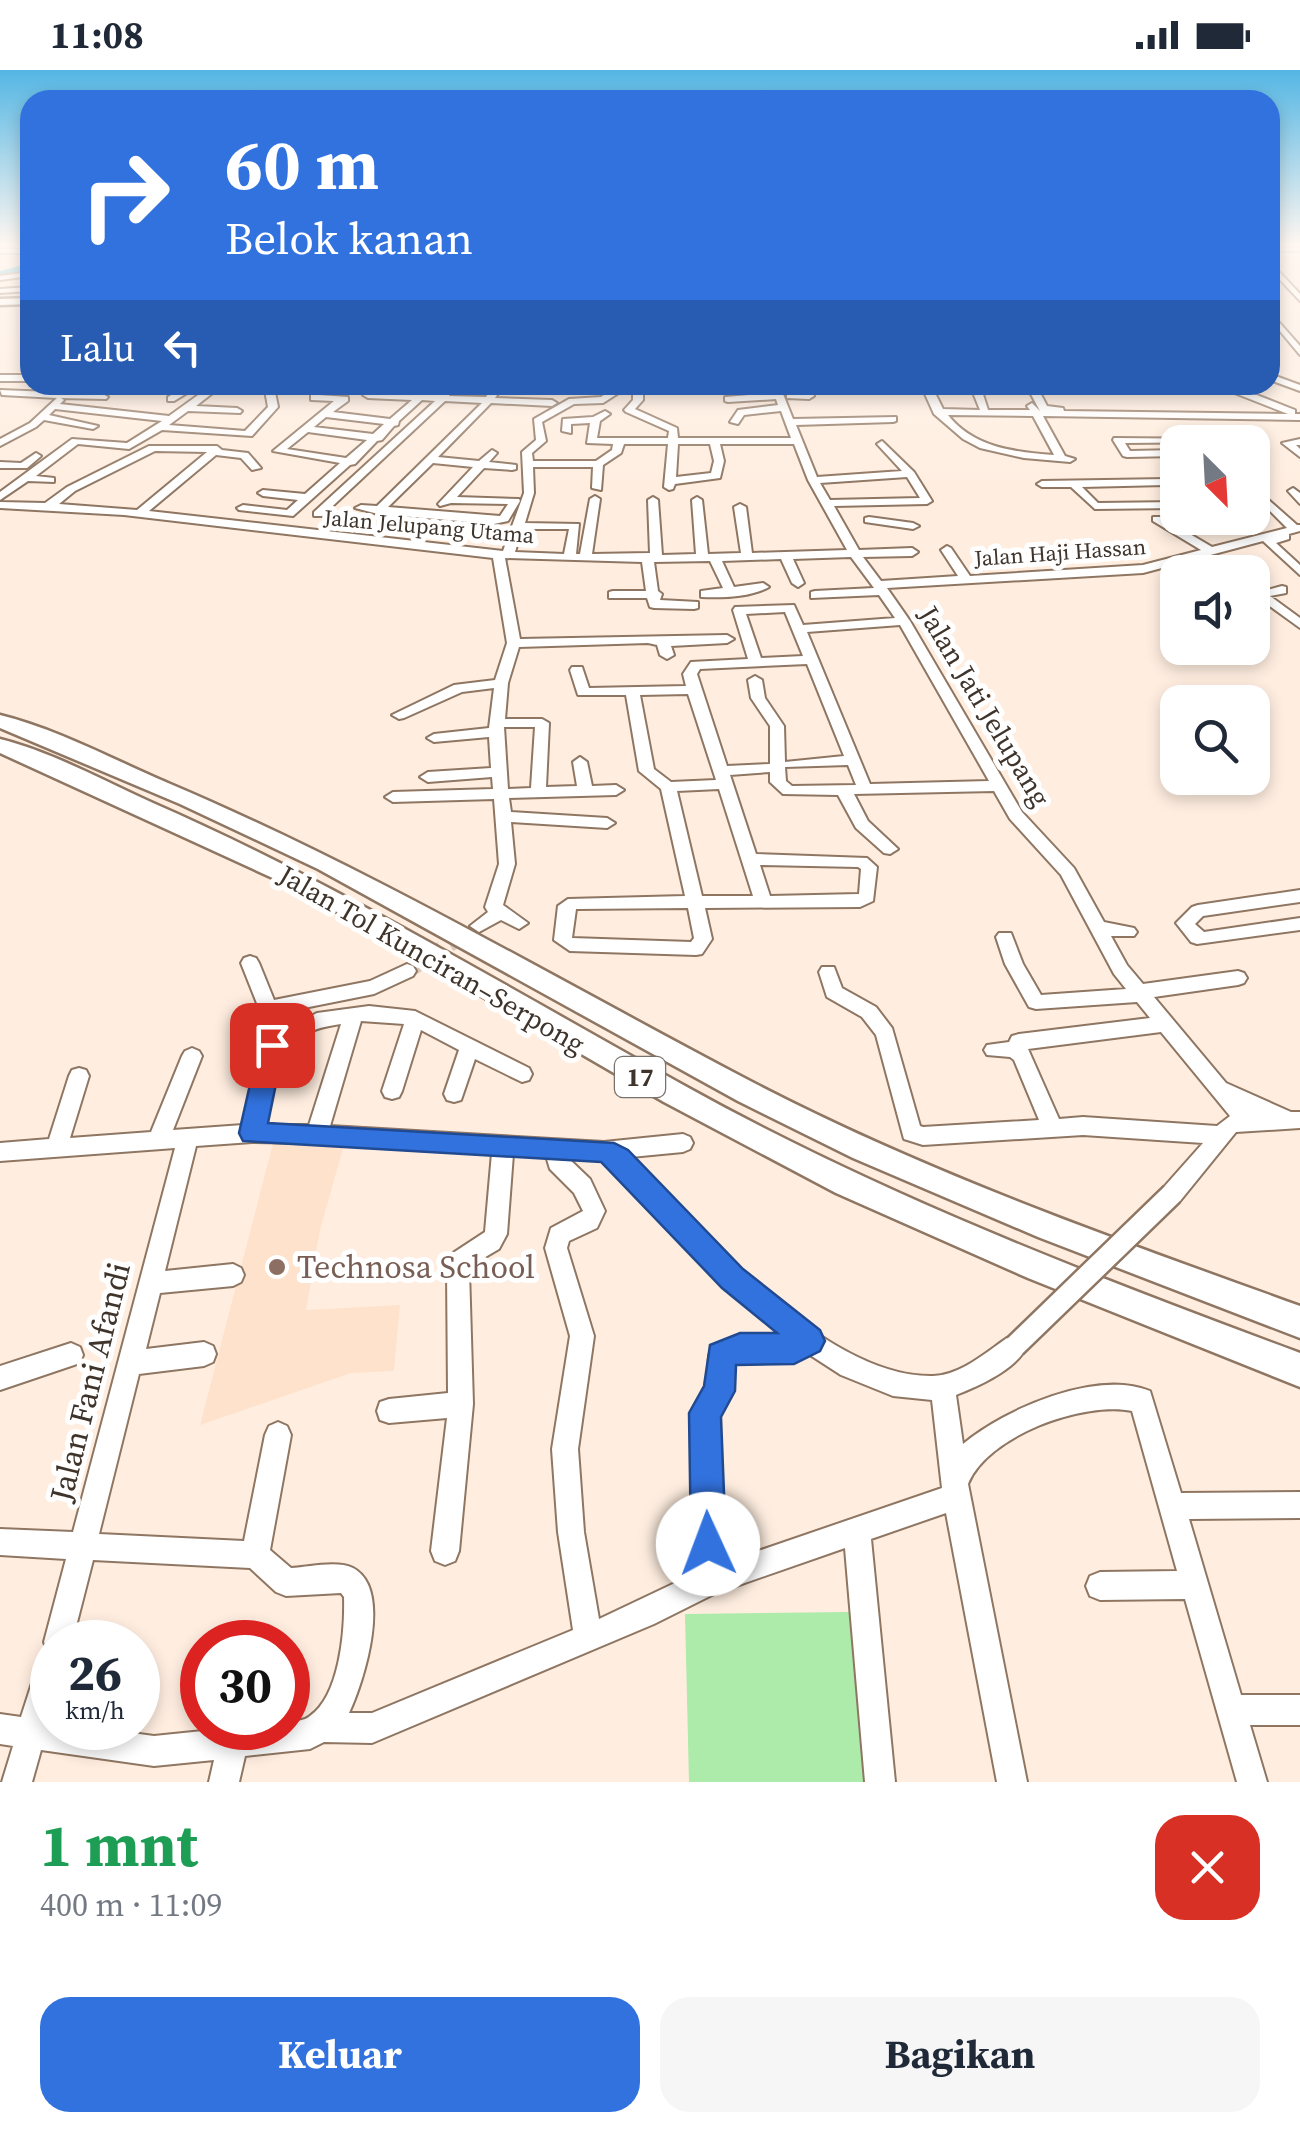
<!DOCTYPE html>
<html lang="id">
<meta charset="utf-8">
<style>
body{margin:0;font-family:"Source Serif 4",serif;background:#f6f6f7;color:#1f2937;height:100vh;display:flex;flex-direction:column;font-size:38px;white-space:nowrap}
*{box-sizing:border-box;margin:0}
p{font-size:32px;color:#747a83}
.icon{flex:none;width:55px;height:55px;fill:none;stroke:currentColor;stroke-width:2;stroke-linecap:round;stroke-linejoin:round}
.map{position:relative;height:1712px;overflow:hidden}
.panel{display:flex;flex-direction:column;background:#fff;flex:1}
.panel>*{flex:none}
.top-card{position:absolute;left:20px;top:20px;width:1260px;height:305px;border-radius:30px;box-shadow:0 5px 15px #0003;background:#3272df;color:#fff;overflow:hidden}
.needle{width:65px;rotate:156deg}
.buttons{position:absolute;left:1160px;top:355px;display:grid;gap:20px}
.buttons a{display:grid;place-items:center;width:110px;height:110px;border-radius:20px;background:#fff;box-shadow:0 5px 15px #0003;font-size:50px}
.speed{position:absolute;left:30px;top:1550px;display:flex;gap:20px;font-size:50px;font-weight:700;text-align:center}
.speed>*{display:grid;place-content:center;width:130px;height:130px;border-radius:50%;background:#fff;box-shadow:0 5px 15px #0003;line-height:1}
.speed small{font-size:25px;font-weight:400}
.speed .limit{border:15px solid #d22;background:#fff;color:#111}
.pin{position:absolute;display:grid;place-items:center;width:85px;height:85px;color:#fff;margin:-42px;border-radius:20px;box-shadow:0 5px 15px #0006}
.me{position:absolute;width:110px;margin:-55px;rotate:358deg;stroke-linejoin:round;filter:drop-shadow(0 0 8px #0008)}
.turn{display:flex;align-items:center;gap:35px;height:210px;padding:0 40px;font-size:45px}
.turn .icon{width:130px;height:130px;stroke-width:2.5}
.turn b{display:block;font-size:70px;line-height:85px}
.then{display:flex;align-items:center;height:95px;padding:0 40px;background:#0003;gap:20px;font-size:38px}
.round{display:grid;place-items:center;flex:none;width:105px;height:105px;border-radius:30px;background:#f6f6f7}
.overview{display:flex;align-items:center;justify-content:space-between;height:170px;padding:0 40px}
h1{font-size:60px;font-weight:700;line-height:75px;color:#1e9e55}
.action{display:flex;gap:20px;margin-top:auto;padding:20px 40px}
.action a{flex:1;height:115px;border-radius:30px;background:#3272df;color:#fff;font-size:40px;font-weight:700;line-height:115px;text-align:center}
.action a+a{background:#f6f6f7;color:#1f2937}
.status{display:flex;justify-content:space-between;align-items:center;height:70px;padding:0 50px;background:#fff;direction:ltr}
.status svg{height:28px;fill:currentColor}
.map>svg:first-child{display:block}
</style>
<div class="status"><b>11:08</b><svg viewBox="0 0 49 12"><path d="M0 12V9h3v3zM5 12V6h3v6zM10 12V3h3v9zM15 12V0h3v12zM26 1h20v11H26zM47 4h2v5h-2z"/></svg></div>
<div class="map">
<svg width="1300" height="1712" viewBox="0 0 1300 1712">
<rect width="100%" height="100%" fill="#ffeee0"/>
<path fill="#fee2cc" d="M273,1073L344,1075L320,1160L306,1240L400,1235L394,1301L351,1303L200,1355Z"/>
<path fill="#aceba9" d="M849,1542L868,1712H689L685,1544Z"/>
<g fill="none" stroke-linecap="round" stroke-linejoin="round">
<path fill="#16b9dd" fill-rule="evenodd" d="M30,193V199L0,207V201Z"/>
<path stroke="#d9c9bc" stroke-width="16" stroke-dasharray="16 9" stroke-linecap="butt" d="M407,901L470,861"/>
<g stroke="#8f7662" stroke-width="4">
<path id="minor" d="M1270,177H1300V181H1270Z
M0,179H30V183H0Z
M1270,192L1300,224V231L1270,199Z
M30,202V206L0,210V206Z
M30,217V221L0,223V219Z
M1270,242L1300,276V285L1270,249Z
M1270,304L1300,315V321L1270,310Z
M0,305H30V311H0Z
M188,315H200L174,331H168V327Z
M212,315H223L196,336L237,338L242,341L240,343L188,341L169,355L245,361L268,337L264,315L298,317L275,322L278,337L252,366L162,360L129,379L78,374L36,406L54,408V412L28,411L0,430V422L72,369L127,373L162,351L55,339L49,345L98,356L93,359L44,350L36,357L0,376V369L30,353L57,328L2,325L0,320L103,324L108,327L106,329L61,328L64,330L60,334L169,346Z
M311,315H321L319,325L348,327V331L333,342L390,349L412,330L368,328L363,325L365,323L418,324L429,315H439L428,325H439L447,315H457L449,326L486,327L494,315H504L495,328L552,330L557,333L552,336L491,333L438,387L479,391L492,380L497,383L489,392L516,395V399L512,400L484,398L457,427L519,429L520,431L508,451L494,454L378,444L355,438L361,435L377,436L482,333L445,331L322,446H314V442L435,331L422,330L399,351L398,355L394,356L382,370L377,371L355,394L350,395L293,446L239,440L237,438L243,435L287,440L298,430L263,426L258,423L263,420L305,424L340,393L273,381L334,331L311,330ZM326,347L384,354L373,364L314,357ZM308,362L367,370L346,388L287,379ZM433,393L473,397L438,434L440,436L451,433L508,434L500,446L388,437Z
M507,315L565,316L570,319L565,322L504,320L502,318Z
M634,315H676L643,320V330L635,339L677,358L678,368H791L781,341L744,345L738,354L730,352L738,340L778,335L776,329L728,332L725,331V327L774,323L770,315H808L813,318L814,326L809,329L787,328V324L804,323V321L781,319L793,349L896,347V351L893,352L796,355L817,407L902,401L877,374L882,371L914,402L932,431L927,434L834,436L859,480L912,478L918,482L912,486L863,487L881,511L958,506L941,480L947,476L951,478L970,506L1143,495L1201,480L1153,451V447H1161L1212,477L1287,458L1259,430V426L1263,425L1297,455H1300V461L1289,464V469L1276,473L1300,495V505L1263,471L1143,503L887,518L910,551L1022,742L1074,798L1104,852L1134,858L1137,862L1134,866H1111L1127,895L1143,914L1238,901L1244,903L1247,908L1244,913L1238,915L1154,927L1226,1013L1291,1042H1300V1058L1236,1062L1180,1131L1172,1133L1164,1131L1161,1124L1164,1117L1203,1073L1083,1065L923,1075L904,1069L876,965L862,947L827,927L819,902L822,897H834L842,918L876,937L892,958L920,1056L923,1057L1039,1050L1014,990L1010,987L987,985L984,980L987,975L1009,972L1012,966L1019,964L1150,948L1137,932L1036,939L1029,937L1005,894L996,867L999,863H1011L1023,894L1041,925L1126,919L1114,904L1061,805L1010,749L994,721L854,724L868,751L898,779L890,784L884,783L856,758L838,725L783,724L770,712V702L730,705L756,784L867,788L877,797L873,831L860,837L705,838L712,869L702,884L696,885L570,881L554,870L558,836L568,829L685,826L661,719L639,701L626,625H578L570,600L572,597H582L589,618L686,616L683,604L691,592L748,589L733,540L735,537L794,535L803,555L895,548L879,525L811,528V522L815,521L874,518L851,487L793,489L804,513L798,517L792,513L781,489L722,491L734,517L763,513L769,517C751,527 722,528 701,527V521L723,518L710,491L654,492L658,521L662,524L660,530L698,532V538L694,539L654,538L650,537L647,528H609V522L613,521H646L642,492L505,488L520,569L727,565L734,569L727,573L671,576L674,585L667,589L660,585L657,575L648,573L519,577L508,613L505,649H542L549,653L546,717L577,716L573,692L580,687L587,692L592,716L616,715L624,720L616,725L509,728L511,742L607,748L615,753L607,758L511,752L515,794L503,835L528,853L519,859L501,850L479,862L470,856L488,842L485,837L499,794L494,729L393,732L385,727L393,722L493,719L492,707L428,712L420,707L428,702L491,698L489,667L434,672L427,668L434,664L489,658L494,618L462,622L404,648L399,649L392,645L454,615L495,610L507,573L493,488L124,445L0,438V432L45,433L67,417L149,376H217L222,380L248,383L261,398L252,400L241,388L216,385L149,441L503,481L524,423L522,382L536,370L534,349L569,329L601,327L615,317ZM633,321V330L624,340L626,342L669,361L668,368H597L600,351L610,344L605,341L593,347L563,349L562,361L571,363V354L590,353L587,373L613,374L612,380L596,391H533L532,383L546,371L542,352L574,334L603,333L620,322ZM624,374H668L664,417L669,420L673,419L675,414L720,408L724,391L720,374H794L808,410L847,480L752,483L746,437L740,434L734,437L741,483L708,484L702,430L697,427L692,430L696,484L662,485L658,430L653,427L648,430L650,483L592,484L600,429L595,426L590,429L580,484H576L579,454L525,453L534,423L533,397H593L592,418L601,420L603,395L621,383ZM678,374H710L714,391L711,403L676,407ZM155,381L207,382L137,440L59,434L75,421ZM907,407L920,428L830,430L820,413ZM522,459H569L564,484L515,482ZM785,542L803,586L761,588L746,544ZM900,555L989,711L870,714L807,562ZM807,594L844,686L785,692L784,656L765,628L762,610L755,606L748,610L751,628L770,656V694L727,696L697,604L700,599ZM688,624L716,710L671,712L654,699L640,625ZM504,657H535L531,718L508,719ZM848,695L856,715L792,716L786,711L785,697ZM719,719L753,826H702L677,721ZM760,795L858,797L861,799L859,824L770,826ZM688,838L694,868L691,872L572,868L576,839ZM1161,962L1230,1046L1217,1056L1083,1047L1059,1049L1028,979Z
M921,315H931L943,339L980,340L970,315H980L988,340H1030L1027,336L1032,333L1040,341L1026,315H1036L1047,336L1063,338L1064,341L1288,344L1232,322L1081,318L1076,315H1231L1295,340V344H1300V350L1043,346L1065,386L1075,389L1070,392L1024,388L980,378L963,369L934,344ZM948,345L1033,346L1054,385C1015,382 974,378 948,345Z
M1114,368L1224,369L1229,372L1125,373L1130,381L1178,380V386L1127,387L1123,386L1113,370Z
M1300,369V375H1296L1300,379V387L1282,373Z
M36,383L41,386L27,398H0V392L21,393Z
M1167,409L1178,413V421L1165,415L1082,417L1098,433L1178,432V438L1095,439L1071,417H1042L1037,414L1042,411Z
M1293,418L1300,423V434L1288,421Z
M869,447L913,453L919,456L913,459L865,452V448Z
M1282,516L1286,517V523L1270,526L1300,548V558L1253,524Z
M1300,820V832L1203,846L1195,854L1204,862L1300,848V860L1197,874L1191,872L1176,853L1192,837L1198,835Z
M250,886L256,888L259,893L274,930L370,911L407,894L413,896L416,901L413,906L374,924L279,943L282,951L281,962L317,943L369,936L415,941L529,998L532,1004L529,1010L522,1012L475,989L461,1030L454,1032L447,1030L444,1024L459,980L421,960L402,1021L399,1027L392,1029L385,1027L382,1021L404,954L361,951L330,1056L604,1072L683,1064L690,1067L693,1073L690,1079L683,1082L631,1087C700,1162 825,1308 933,1306C961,1305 985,1283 1007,1268L1015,1264L1023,1268L1027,1276C1017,1299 979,1316 956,1325L963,1374C1005,1339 1096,1299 1150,1321L1181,1423L1300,1422V1448L1189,1449L1241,1625H1300V1655H1250L1267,1712H1237L1185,1529L1100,1530L1090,1526L1086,1516L1090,1506L1100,1502L1177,1501L1132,1341C1083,1331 987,1366 968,1414L1027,1712H997L946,1443L871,1469L895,1712H865L845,1478L716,1523L654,1554L372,1673L324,1672L310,1679L245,1686L239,1712H209L214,1690L154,1696L41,1680L32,1712H2L13,1676L0,1674V1644L21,1647L42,1582L47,1580L44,1572L66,1489L0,1485V1459L73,1462L175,1078L0,1091V1073L49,1069L69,1006L72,1000L79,998L86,1000L89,1006L70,1068L151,1062L182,986L185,981L192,978L199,981L202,986L173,1060L243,1055L264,951L241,893L244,888ZM341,954L309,1055H264L271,1017L278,1015C297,975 290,961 341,954ZM252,1072L354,1074L492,1083L485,1162L453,1183L447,1200L448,1323L389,1329L380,1332L377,1341L380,1350L389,1353L447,1348L431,1481L435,1491L445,1495L455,1491L459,1481L473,1334L469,1200L470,1196L499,1179L507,1164L513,1084L546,1086L550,1099L574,1123L583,1141L551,1158L545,1178L570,1266L552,1379L558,1462L573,1560L372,1643H349C364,1611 393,1519 353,1498C338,1490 308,1497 291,1498L270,1480L291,1365L287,1356L278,1352L269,1356L265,1365L244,1471L99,1464L139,1304L204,1296L213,1292L216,1284L213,1276L204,1272L146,1279L160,1223L233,1216L241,1212L244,1205L241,1198L233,1194L165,1201L196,1076ZM567,1087L602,1090L612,1094L712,1202L783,1265L742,1267L712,1278L709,1286L707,1318L693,1343L696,1503L599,1549L584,1462L578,1379L594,1266L567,1178L569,1171L597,1158L605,1141L590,1109ZM807,1283L841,1305L893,1326L932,1330L942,1418L723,1493L718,1346L731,1321L733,1293L788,1288ZM93,1490L250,1498L276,1522L286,1526L341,1523L344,1527C345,1560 340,1625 310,1646C304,1651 296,1651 288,1651V1658H232L154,1666L95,1658H52V1652L50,1651L52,1641V1572H72Z
M71,1273L80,1277L83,1285L80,1293L0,1320V1296Z"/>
</g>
<g stroke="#8f7662" stroke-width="5">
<path id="highway" d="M30,228V234L0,235V229Z
M0,645C57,659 114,690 168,713C371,799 559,911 754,1013C929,1104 1115,1169 1300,1236V1268L1038,1167L853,1088L738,1031L318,799L180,734L0,658Z
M0,669C52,682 104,711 153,733C338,814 508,918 685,1016C881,1125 1090,1205 1300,1283V1317L1028,1208L836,1123L664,1032L299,820L0,683Z"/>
</g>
<use href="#minor" fill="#fff" fill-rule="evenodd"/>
<use href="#highway" fill="#fff" fill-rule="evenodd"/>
<g stroke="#8f7662" stroke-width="26" stroke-linecap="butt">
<path id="minor-bridge" d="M1015,1276L1172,1124"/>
</g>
<use href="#minor-bridge" stroke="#fff" stroke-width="21"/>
</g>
<linearGradient id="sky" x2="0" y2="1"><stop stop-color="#54b6e4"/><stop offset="0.42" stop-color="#fff7f1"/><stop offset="1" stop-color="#fff7f1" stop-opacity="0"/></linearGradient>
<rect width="1300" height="416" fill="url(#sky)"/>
<path fill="#3272df" stroke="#204a91" stroke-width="2.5" d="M272,965L284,975L268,1053L614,1073L628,1080L743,1199L820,1260L825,1271L820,1281L794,1294L736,1295L735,1321L721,1347L726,1474L721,1486L708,1491L696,1486L691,1474L689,1343L704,1316L710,1275L740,1263H777L722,1218L601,1092L243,1071L239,1063L259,975Z"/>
<circle fill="#8d6e63" stroke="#fff" stroke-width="4" cx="277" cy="1197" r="10"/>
<g text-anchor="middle" stroke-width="10" stroke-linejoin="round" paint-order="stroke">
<g font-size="22" fill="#3f342b" stroke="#fff">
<text transform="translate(429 456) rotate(5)" y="8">Jalan Jelupang Utama</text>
<text transform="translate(1060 482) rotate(-4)" y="8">Jalan Haji Hassan</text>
</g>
<rect fill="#fff" stroke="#79716b" stroke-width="2.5" x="615" y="987" width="50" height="40" rx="8"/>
<g font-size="25" font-weight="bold" fill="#3f342b">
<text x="640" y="1016">17</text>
</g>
<g font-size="28" fill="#3f342b" stroke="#fff">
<text transform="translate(985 636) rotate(59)" y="10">Jalan Jati Jelupang</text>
<text transform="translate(432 889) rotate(30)" y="10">Jalan Tol Kunciran–Serpong</text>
</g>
<g font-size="32" fill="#785e54" stroke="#fff" text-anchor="start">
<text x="297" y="1208">Technosa School</text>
</g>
<g font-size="32" fill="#3f342b" stroke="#fff">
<text transform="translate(90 1312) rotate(-76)" y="11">Jalan Fani Afandi</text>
</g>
</g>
</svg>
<div class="buttons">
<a><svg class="needle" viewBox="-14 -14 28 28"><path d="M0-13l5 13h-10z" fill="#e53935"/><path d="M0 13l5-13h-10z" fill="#747a83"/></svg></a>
<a><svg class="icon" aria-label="sound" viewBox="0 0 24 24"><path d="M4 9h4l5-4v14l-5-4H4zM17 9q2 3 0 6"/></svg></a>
<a><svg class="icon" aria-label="search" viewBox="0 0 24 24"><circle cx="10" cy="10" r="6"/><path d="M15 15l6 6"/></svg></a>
</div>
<div class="speed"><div>26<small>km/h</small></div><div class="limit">30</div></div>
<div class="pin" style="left:272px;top:975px;background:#d93025"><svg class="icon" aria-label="arrive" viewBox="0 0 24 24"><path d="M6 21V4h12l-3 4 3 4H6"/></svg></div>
<svg class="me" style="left:708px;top:1474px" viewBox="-20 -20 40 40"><circle r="19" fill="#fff"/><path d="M0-13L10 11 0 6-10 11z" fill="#3272df"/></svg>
<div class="top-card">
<div class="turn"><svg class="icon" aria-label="right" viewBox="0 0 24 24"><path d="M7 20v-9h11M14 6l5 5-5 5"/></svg><div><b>60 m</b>Belok kanan</div></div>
<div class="then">Lalu<svg class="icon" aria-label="left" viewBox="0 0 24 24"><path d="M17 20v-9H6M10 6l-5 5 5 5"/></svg></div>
</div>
</div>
<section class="panel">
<div class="overview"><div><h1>1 mnt</h1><p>400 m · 11:09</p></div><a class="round" style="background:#d93025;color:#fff"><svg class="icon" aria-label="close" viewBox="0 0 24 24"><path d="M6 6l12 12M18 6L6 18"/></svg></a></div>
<div class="action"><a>Keluar</a><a>Bagikan</a></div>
</section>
